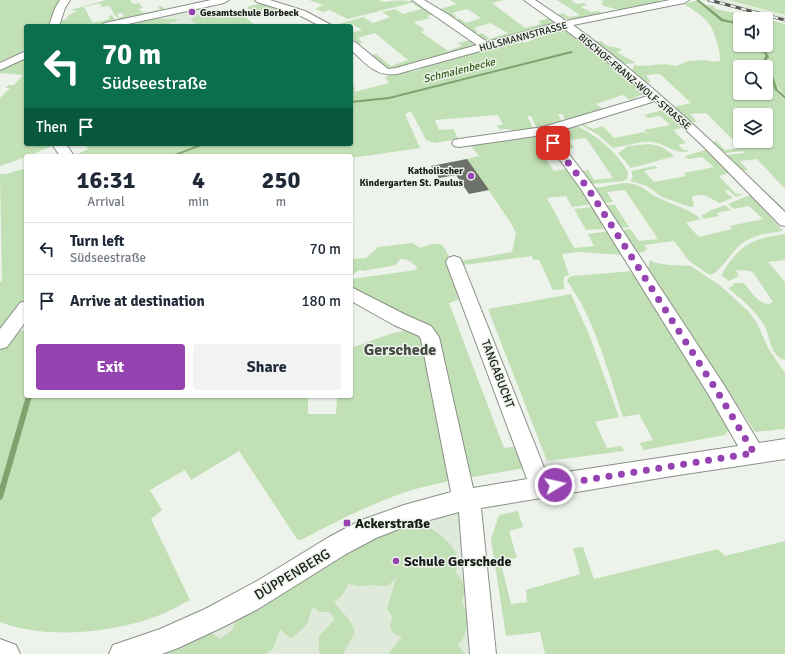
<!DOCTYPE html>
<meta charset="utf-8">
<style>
body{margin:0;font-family:Signika,sans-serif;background:#f2f2f3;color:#1f2937;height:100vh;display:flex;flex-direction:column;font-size:15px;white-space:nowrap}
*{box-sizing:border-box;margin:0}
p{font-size:13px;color:#747a83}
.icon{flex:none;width:22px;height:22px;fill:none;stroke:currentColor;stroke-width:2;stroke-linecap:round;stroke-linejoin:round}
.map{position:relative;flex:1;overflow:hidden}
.sheet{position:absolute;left:24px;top:154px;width:329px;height:244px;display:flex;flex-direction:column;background:#fff;border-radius:4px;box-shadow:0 1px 3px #0004}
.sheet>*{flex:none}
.top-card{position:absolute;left:24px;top:24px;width:329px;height:122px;border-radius:4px;box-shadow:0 1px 3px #0004;background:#0b6e4f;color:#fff;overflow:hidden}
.controls{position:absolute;left:733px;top:12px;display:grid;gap:8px}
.controls a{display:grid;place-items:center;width:40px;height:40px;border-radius:4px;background:#fff;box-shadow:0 1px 3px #0004;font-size:20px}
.pin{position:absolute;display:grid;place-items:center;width:34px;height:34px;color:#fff;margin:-17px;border-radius:8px;box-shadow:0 2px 6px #0006}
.me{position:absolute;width:44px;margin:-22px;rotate:81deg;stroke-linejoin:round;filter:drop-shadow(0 0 3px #0008)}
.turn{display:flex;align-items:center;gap:14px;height:84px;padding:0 12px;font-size:18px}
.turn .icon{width:52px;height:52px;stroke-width:2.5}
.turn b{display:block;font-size:28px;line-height:34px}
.then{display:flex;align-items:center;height:38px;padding:0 12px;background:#0003;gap:8px;font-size:15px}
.eta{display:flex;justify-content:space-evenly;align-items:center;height:68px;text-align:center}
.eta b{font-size:24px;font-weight:800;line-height:28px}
.primary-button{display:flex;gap:8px;margin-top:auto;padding:8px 12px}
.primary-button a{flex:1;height:46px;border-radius:4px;background:#9543b1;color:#fff;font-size:16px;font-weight:800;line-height:46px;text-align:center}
.primary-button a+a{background:#f2f2f3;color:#1f2937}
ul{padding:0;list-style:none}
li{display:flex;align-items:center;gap:12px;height:52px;padding:0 12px;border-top:1px solid #e0e1e3}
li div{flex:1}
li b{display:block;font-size:15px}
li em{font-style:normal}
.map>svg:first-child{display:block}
</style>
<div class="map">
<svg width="785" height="654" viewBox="0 0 785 654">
<rect width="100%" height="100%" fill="#edf3eb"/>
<path fill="#dfeadb" d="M702,0H723L785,16V22Z
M203,5L228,26H106Z
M469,500L484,654H118L401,514Z"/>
<path fill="#c2e0b5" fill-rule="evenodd" d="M0,0H63L51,26H26V49L0,63Z
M106,0H130L133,4L139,3L143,8L138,9L144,13L160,10L158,7L162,6L165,10L119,21L117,18L124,16L122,13L117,14L119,17H116L109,6L102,7L100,3L84,7L93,23L110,19L108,16L112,15L116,21L101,25L128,22L134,25L146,19H178L175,22H169L170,24L167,25L170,26H58L59,23L67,18L69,15L77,11L71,10Z
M309,0H379L384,2C393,0 407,0 415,2L348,19L329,10L323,12L315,9L323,5Z
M450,0H504L492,3L525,28L541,24L538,21L551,18L557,22L493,41L483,40L475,35L482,33L490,39L508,33L490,23L474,28L479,32L474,34L454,20L459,18L466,23L481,18L467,9L452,13L457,17L452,18L440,9L457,4Z
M557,0H571L577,4L584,3L587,5L581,7L591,12L598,11L602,13C589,18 569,23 556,15L563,13L569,17L580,15Z
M602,0H658L665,2L627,12L604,6L601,4L604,2Z
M699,0L706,5L714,6L716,9L736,13L752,19H764H740V45H761L762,47L758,50L765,55V60L762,62L766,67H740V93H766V67L775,90L785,100V189L757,159L740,161L748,170L742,171L726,155L744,153L743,151L724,153L712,142L716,141L725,150L741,148L706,113L690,114L697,122H691L675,108L677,106L691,103L660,74L646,75L651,82L645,83L632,71L634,65C650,68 660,61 676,66L688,61L706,60L714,62L720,61C720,55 719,49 717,43C712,20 702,16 684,4ZM740,115H766V141H740Z
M728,0H785V15Z
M262,3L298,14L285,18L281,15L275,17L266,10L243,15L256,26H198L197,24L190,20L196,16L203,14L215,13L224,17L249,10L247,7Z
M418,3L434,14L427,16L430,18L414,22L425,30L421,32L448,51L462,46L457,43L470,40L476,45L390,69L386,68L369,55L376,54L391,66L408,60L375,33L358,38L363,43L359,44L351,38V33L362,30L350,23L337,26L335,25L363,17L373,23L390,17L382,12L395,9L403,14L421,9L413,4Z
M766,19L785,24V96C773,84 774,74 765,63L768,61V56L761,50L764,48L763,45H766Z
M564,27L584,42V45L598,48L614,66L613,67L639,89L643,94L630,100L623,95L596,104L603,109L566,122L562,114H558L562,122L537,128L531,116H527L533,128L521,131L506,129L500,130L497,125H503L498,115L435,120L439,130L454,129L458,139L435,143L426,140L411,111L405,114L420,148L351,158V156H74L88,149L85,144H351V85H354L355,89L354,92L389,83L385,78C395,69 410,74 421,69L422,67L512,42C516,42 525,43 528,42C535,38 542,36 549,33L550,31Z
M587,33V34L591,36L590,37L594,41H602C606,49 615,45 622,50L617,52L636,63L626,64L622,63L585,34Z
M26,58V144L54,145L26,157L0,166V98L10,88H5L9,85H14L23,75L0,73V71Z
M663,110L682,128L673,130L686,143L678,145L684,150H688L689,151C675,155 666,144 653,142C639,141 627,146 613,148L597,134L581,125L583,124L593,129L603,126L614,138L644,132L649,136L644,130L670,125L660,116L648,118L644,115Z
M577,126C597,136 615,150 627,170L628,174L627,179L623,181L592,184L582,171L588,170L594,180L613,178L586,138L569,140L574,148L566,149L557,136C559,129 570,128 577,126Z
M534,137L543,139L549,144L537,147L554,171L566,169L592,204L572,207L566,196L547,198L574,248L594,246L588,234L610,231L624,255L578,252L562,254L569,275L564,277V289L553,290L539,260H533L532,256L464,265L461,261L512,252L516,233L511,223L467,159L479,156L470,145Z
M649,144L662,147L675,156L631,168L618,153L628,146Z
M705,150L729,173L719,176L736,194H743L736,197L728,190L724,191L733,198L720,203C710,199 703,191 692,197L694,206L690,207L662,197L647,186L630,181L633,177L631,171L654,166L658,168L644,171L654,182L686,176L684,173L714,167L702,157L688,159L685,156Z
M22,169L26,170V300L0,335V282L2,281L0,174H7Z
M624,183C643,183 646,193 661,199C676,206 689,209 701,219L686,223L699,237L732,229L730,226L763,219L749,206L734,209L728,204L750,195L783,231C768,233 753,235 741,244C732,251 720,273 710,275L689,261L674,241L644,245L647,249L644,252L637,253L622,230L630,229L639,241L658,239L625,190L607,192L613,202L605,203L595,188Z
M606,205H615L629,227L620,228Z
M725,205L731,210L717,213L719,216L704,219L701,216L712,210Z
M593,207L608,229L586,230L574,209Z
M785,234V260L768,262L785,282V360C771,357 770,337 765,327C757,311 741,299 728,288L733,286L734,283H744C751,291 762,310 773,302L754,274L750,271L736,270L739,276L729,281L722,276C723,270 728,264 732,259C746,241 763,237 785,234Z
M412,243L420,248L432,244H441L446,250L464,295L458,300L449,303L504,448L518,446L525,468L473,477L468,476L435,337L351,287V279L416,270L417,267C412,262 407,259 400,259L396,265L363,271L359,270L351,276V259L366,258L378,247Z
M650,260L656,263L670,265L691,266L721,286L749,312L757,323L768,348L785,373V429L755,432L648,269Z
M633,271L727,423L728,431L725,435L644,450L639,443L653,440L639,414L623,417C608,372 595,319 567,281L568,278L572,276Z
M571,294L590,337L619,417L595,422L607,448L622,446L624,451L547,461L488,309Z
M16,329L26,331V396L308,397V414H336L337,396H351V348L390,334L411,329L425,338L449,479L446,482C394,491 347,516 301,540L297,539L239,451L191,480L185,470L150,490L162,510L151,519L190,600C180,605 170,611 160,615C114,633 46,640 0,622V341Z
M518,511L523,527L509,531L517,558L500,560L511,604L527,602L526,590L580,574L573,548L583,547L594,579L718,549L725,556L785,541V654H545L540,632L506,636L491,539L499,515Z
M414,521C428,524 451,540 456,554C458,560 457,566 456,573C465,583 466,590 462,602C470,616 469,633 458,645L465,654H388L402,637L394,634L390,627L392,616L387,609L396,578L389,585L385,586L374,585L360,586L348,584L342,596L334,602L350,621L355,632L343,654H320L319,652V636L335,619L329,612H319L314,607C310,611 310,617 308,622C304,629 296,634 291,639L280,629L273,649L264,654H163C173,646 189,632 202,631C209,631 215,635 220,639L232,630L236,620L323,564L333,562L350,548Z"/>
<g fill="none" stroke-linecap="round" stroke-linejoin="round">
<path fill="#7fa36f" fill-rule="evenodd" d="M696,0H699L723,19L740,23V25L721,21Z
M761,45H763L764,47L762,50L767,53L769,57L765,63L770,68L778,90L785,96V99L775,90L766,67L761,63L765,57V54L758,50L761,47Z
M571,51L573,52L572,53L389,99L351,103V101L389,97Z
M201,144H206L175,156H170Z
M26,396H32L3,497L2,499L0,500V486Z"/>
</g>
<path fill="#6c716a" d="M467,159L489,190L469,194L456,175L439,178L431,166Z"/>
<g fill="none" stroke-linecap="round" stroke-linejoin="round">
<g stroke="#8a9088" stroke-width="2">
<path id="street" d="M60,0H70L65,8L59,26H49L55,8Z
M211,0H229L224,3L119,26H100L105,23Z
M255,0H270L305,11L333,26H320L299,15L257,2Z
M412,0H424L449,15L487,42L556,23L524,0H535L566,21L670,0H689L684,3L573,25C650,81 717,146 785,212V226L780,225L702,145L655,101L553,133L594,187L724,385L759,443L785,439V459L672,476L481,508L496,654H470L459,512L404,527L376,538L346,554L258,609L223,627L178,648L162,654H109L113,645L160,629L205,609L257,581L329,537L359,521L404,505L451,492L421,339L419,336L394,325L351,301V287L406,315L431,326L439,337L473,488L527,479L446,262L448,258L454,256L460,258L462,262L547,475L738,446L710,397L581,189L542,135L459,147L454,146L452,143L454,140L459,139L543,127L648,96L603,58L563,28L397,74C375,77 366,63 351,50V41L355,42L388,69L396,68L477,45Z
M26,51V58L0,70V63Z
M52,144H66L74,156H60Z
M26,301V321L7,347L0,349V329L20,303Z
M0,639L16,645L20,654H0Z"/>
</g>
<use href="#street" fill="#fff" fill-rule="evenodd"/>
<g stroke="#545753" stroke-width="3">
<path id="rail" d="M709,0L785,20"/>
</g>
<use href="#rail" stroke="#edf3eb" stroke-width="2" stroke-dasharray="5.5" stroke-linecap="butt"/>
</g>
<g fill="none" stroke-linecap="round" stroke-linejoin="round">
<path stroke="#9543b1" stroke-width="7" stroke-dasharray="0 12.6" d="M553,143L587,187L717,391L754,453L555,485"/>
</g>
<g fill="#9543b1" stroke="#edf3eb" stroke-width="1.5">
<circle cx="192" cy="12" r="4"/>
<circle cx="471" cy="176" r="4"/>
<rect x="343" y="519" width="8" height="8" rx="2"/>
<circle cx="396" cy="561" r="4"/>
</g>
<g text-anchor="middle" stroke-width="3" stroke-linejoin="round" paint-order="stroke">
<g font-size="10" font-weight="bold" fill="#181a17" stroke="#edf3eb" text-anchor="start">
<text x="200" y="16">Gesamtschule Borbeck</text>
<text x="463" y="174" text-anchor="end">Katholischer<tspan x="463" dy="12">Kindergarten St. Paulus</tspan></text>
</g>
<g font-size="10" fill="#181a17" stroke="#edf3eb">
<text transform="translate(523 36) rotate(-15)" y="4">HÜLSMANNSTRASSE</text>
<text transform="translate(635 81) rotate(40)" y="4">BISCHOF-FRANZ-WOLF-STRASSE</text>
</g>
<g font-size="11" font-style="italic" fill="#336018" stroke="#edf3eb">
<text transform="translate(459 70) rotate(-14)" y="4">Schmalenbecke</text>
</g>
<g font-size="12" fill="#181a17" stroke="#edf3eb">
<text transform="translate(498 374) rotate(69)" y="4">TANGABUCHT</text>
</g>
<g font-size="14" font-weight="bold" fill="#181a17" stroke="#edf3eb" text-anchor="start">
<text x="355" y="528">Ackerstraße</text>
<text x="404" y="566">Schule Gerschede</text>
</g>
<g font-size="14" fill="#181a17" stroke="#edf3eb">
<text transform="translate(292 574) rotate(-31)" y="5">DÜPPENBERG</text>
</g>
<g font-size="16" font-weight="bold" fill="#464b44" stroke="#edf3eb">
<text x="400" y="355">Gerschede</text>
</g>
</g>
</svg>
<div class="controls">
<a><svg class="icon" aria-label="sound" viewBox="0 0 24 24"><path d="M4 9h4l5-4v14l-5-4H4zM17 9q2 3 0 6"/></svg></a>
<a><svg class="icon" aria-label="search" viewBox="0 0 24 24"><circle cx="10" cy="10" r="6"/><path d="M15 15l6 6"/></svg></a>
<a><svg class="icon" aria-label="layers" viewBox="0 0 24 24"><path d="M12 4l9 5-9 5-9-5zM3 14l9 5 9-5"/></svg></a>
</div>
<div class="pin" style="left:553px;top:143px;background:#d93025"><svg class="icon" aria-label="arrive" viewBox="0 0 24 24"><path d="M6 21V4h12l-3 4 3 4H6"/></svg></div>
<svg class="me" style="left:555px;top:485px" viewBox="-20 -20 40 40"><circle r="17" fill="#9543b1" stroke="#fff" stroke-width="3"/><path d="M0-11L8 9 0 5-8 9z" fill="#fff"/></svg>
<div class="top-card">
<div class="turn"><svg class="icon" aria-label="left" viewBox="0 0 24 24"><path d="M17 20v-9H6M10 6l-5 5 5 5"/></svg><div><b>70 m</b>Südseestraße</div></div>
<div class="then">Then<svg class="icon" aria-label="arrive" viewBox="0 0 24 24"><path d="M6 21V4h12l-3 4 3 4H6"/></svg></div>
</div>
<section class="sheet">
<div class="eta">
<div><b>16:31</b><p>Arrival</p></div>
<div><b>4</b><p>min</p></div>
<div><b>250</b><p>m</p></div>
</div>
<ul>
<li><svg class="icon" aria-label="left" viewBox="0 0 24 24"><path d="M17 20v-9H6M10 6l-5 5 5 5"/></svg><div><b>Turn left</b><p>Südseestraße</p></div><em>70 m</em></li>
<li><svg class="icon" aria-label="arrive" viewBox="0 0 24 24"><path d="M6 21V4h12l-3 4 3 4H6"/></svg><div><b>Arrive at destination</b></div><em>180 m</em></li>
</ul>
<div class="primary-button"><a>Exit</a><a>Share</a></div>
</section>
</div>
